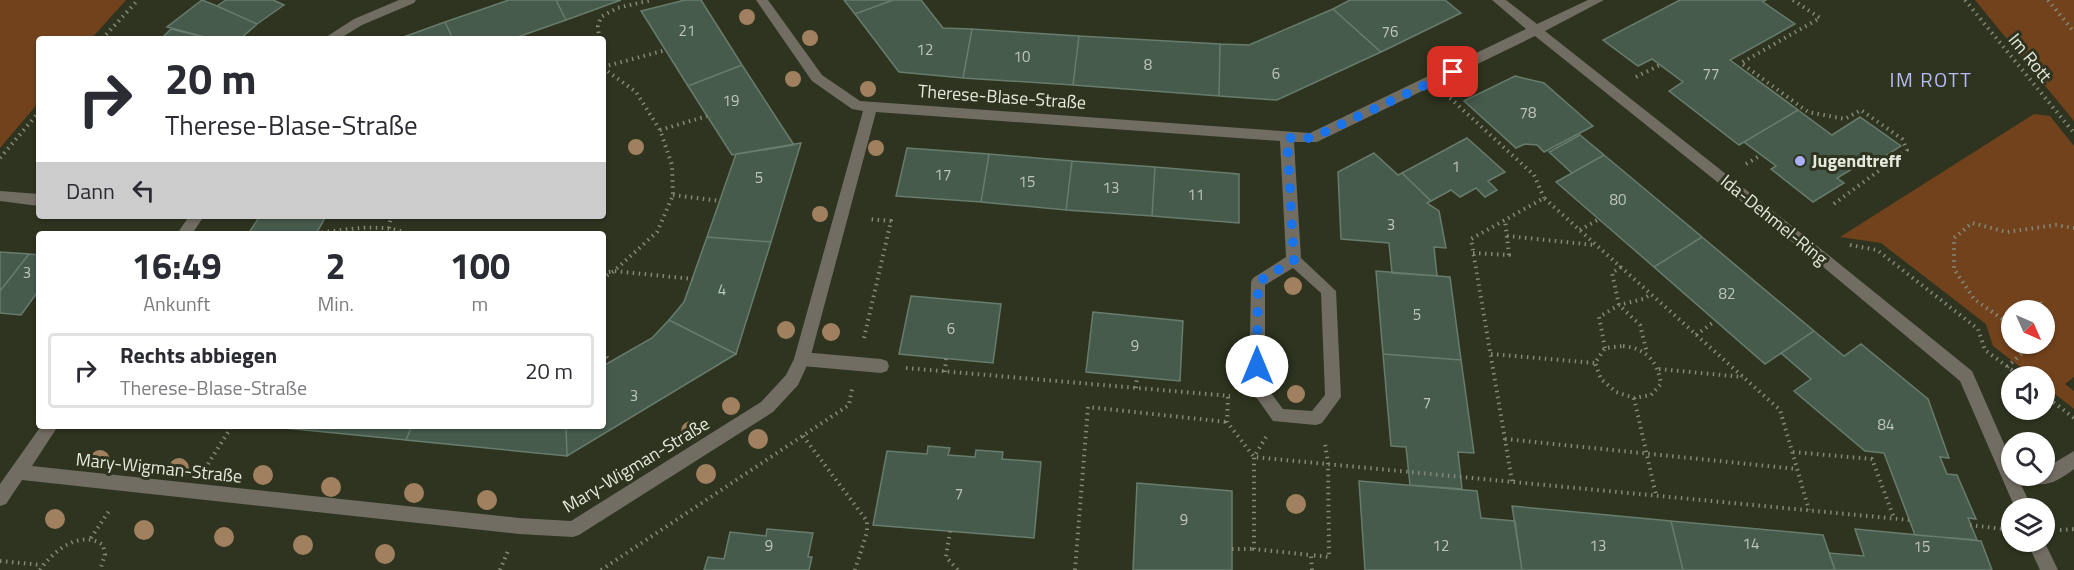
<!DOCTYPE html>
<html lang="de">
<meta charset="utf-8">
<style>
body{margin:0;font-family:"Titillium Web",sans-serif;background:#f7f7f7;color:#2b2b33;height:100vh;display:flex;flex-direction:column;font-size:22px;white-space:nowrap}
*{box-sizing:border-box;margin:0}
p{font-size:20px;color:#7c7c81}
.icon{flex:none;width:33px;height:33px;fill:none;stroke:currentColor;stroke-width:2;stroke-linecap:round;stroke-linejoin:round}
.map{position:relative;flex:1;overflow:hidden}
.side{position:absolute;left:36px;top:231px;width:570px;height:198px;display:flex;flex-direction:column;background:#fff;border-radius:6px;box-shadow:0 2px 4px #0004}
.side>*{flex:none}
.guide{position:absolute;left:36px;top:36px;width:570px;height:183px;border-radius:6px;box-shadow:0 2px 4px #0004;background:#fff;color:#2b2b33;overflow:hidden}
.needle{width:39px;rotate:135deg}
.fabs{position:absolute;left:2001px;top:300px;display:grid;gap:12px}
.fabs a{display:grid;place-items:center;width:54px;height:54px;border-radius:50%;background:#fff;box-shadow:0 2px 4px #0004;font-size:30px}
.pin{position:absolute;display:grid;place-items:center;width:51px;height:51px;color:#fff;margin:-26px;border-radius:12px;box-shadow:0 3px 9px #0006}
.me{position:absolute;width:66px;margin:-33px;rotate:0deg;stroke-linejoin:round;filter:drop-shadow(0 0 4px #0008)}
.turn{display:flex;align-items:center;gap:21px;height:126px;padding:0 30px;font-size:27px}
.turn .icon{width:78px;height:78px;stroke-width:2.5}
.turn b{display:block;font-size:42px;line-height:51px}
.then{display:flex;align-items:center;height:57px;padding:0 30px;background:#0003;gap:12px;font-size:22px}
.eta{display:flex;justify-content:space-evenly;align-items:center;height:102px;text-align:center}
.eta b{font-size:36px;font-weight:700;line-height:42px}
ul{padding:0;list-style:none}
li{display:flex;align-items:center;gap:18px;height:75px;margin:0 12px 9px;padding:0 18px;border:3px solid #e1e1e2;border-radius:6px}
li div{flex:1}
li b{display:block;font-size:22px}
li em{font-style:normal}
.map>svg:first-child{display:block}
</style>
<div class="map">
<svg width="2074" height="570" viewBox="0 0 2074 570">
<rect width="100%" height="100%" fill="#2f3420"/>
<path fill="#72421c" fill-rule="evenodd" d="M0,0H126L91,39H39V102L0,148Z
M1975,0H2074V121Z
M2034,114L2050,116L2074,146V377L2065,384L2074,391V409L2045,386L2044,376H2032L1993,346L1986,324L1881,243L1840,237ZM2012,310H2044V344H2012Z"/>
<path fill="#475b4c" stroke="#677c6c" stroke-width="1.5" d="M202,0L217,6L257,24L240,39H212L167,27Z
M226,0H273L284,5L257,24L217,6Z
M509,0H556L566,20L512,39H453L445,22Z
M556,0H621L566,20Z
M685,0H701L742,65L688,86L641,11Z
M844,0H893L855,14Z
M893,0H921L943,28L972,29L963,78L899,72L855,14Z
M1350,0H1445L1461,13L1381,52L1333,9Z
M1680,0H1766L1763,2L1795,24L1730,60L1798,110L1739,145L1669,91L1683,82L1652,59L1638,66L1603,40Z
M1333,9L1381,52L1277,100L1219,96L1220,44L1249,45Z
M445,22L453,39H398Z
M171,29L212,39H161Z
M972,29L1079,36L1073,85L963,78Z
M1079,36L1220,44L1219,96L1073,85Z
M742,65L794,145L732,155L688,86Z
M1515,76L1544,83L1593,126L1544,152L1537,145L1525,144L1516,148L1464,101Z
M1798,110L1832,135L1860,117L1901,146L1868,167L1862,163L1837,178L1844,183L1813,202L1771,169L1776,166L1744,142Z
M1580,135L1604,155L1572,173L1549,152Z
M1467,138L1505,172L1488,181L1497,190L1485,197L1476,188L1460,197L1451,190L1431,201L1402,173Z
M801,143L771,242L707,237L736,154Z
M907,148L989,154L981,202L896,196Z
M1374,153L1398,175L1402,173L1431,201L1427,203L1439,211L1446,248L1434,247L1437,276L1392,273L1389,243L1341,239L1338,172Z
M989,154L1072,161L1066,210L981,202Z
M1604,155L1702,237L1654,267L1556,182Z
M1072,161L1155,167L1152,216L1066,210Z
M1155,167L1239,174V223L1152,216Z
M260,216H326L316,234H248Z
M707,237L771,242L736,354L669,320L684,302Z
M1702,237L1814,331L1765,364L1654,267Z
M0,252L29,254L0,291Z
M29,254L39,255V290L21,315L0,313V291Z
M1376,271L1450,277L1461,360L1383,354Z
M911,296L1001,304L993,363L899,354Z
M1093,312L1183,321L1180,381L1086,372Z
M669,320L736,354L567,456L566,426H603V366L652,338Z
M1814,331L1844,356L1861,344L1928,399L1949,458L1940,457L1947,474L1957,475L1976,519L1968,518L1977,540L1915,535L1884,453L1865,451L1794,391L1811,379L1781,353Z
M1383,354L1461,360L1474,453L1458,452L1462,489L1410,485L1406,447L1391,446Z
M264,426H412L406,440Z
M412,426H566L567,456L406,440Z
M928,446L950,448L948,455L975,457L976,450L1003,452L1002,459L1041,462L1034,538L873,525L887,451L927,454Z
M1359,481L1477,491L1481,518L1515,521L1522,570H1365Z
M1137,483L1232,491V570H1133Z
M1512,506L1671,521L1683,570H1522Z
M1671,521L1823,535L1835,570H1683Z
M767,529L813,533L808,557H812L809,570H704L708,557L724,559L730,532L766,536Z
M1855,529L1981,541L1992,570H1835L1829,553L1864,556Z"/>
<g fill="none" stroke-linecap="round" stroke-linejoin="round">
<path stroke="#848877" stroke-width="4" stroke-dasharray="1.5 4.5" stroke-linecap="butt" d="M1793,0L1820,18L1741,63L1808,112L1845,119L1861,110L1902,139L1907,150L1831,206
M1965,0L2074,133
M2048,0L2074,32
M102,39L138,0
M599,39L598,26L601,17L617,8L652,0
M603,67L666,50
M603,68L636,92L660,130L672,165L673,195L657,232L614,271L603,278
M1636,77L1660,65
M1450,98L1534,175L1544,198
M660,130L707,116
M0,158L39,112
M1746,164L1761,155
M673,195L720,201
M1580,230L1599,219
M316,233C346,230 381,222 409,234
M388,234L391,216
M1507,236L1595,245
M1850,245L1877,250L1978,329L1985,350L2020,376
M1473,253L1509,255L1505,220
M1621,267L1612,273L1619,305L1640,325L1647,353
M603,273L614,271L693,279
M2040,302L2044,310
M2044,311L2051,326L2048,337L2044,338
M2012,326L1974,299L1954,269V238L1972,223L2007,232L2056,225L2074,228
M1696,335L1715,321
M864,338L891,221L868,219
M1623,346C1646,348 1658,362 1661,384L1651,395L1634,398L1616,392L1601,379L1595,363L1605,348Z
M1605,348L1599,317L1619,305L1643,299L1651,294
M603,352L610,362
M1491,354L1595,363
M2007,367L2032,344
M906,368L1230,396
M1659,369L1743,377
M945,372L946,359
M1136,388L1137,377
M2044,395L2074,418
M1228,397L1227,422L1254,457L1909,520
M1634,398L1656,495
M803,436L867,521V532L855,570
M1266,437L1254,457V549L1311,555
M1505,439L1797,469
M1793,452L1872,459L1894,518
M208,464L232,426
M1512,481L1471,239L1544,198L1780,410L1809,510
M1970,525L2011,530
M2060,530L2074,529
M950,531L946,557L958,570
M91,538L109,511
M1232,549H1254
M0,561L42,565
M40,570C53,551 80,529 103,545L105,555L100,570
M500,570L508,551
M601,570L849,405L852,389
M1075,570L1088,407L1227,422
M1312,570L1311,555L1329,557L1328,463L1325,444"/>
<path fill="#716d63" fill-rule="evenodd" d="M802,352L881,359L887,361L889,366L887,371L881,373L802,366L796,364L794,359L796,354Z
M2074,451V469C2058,481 2046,489 2025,481L2023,476H2044V469Z"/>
<path fill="#716d63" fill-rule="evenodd" d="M399,0H416L414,3L362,25L339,39H323L354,19Z
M756,0H768L822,75L860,101L1310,133L1526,29L1492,0H1506L1537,24L1588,0H1604L1545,31L1826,253L1972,371L2012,462V476H2017L2032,508H2015L1960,381L1816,261L1535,36L1317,142H1294L1301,258L1336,291L1341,397L1322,423L1316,425L1273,421L1249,387L1251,282L1253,278L1286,257L1280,141L876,112L810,359L798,385L773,412L579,535L573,537L519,534L22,480L6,504L0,506V484L41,426H58L32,466L519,518L571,521L761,402L786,375L794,359L863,111L852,109L812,81ZM1293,268L1321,293L1325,395L1312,411L1283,409L1265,385V285Z
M0,191L39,194V206L0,201Z
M189,216H204L192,234H177Z
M2044,541L2058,570H2040L2027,542Z"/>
</g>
<g fill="#a0805f">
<circle cx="747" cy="17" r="8"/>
<circle cx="810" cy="38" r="8"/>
<circle cx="793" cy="79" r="8"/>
<circle cx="868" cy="89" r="8"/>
<circle cx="636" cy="147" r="8"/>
<circle cx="876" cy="148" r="8"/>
<circle cx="820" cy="214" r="8"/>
<circle cx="1293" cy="286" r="9"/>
<circle cx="786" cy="330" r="9"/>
<circle cx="831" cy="332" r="9"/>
<circle cx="1296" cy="394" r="9"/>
<circle cx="731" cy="406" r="9"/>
<circle cx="691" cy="431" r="10"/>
<circle cx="758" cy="439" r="10"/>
<circle cx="100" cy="460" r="10"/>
<circle cx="179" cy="468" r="10"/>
<circle cx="706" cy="474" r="10"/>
<circle cx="263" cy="475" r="10"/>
<circle cx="331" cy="487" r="10"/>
<circle cx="414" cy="493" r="10"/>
<circle cx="487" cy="500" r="10"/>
<circle cx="1296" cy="504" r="10"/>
<circle cx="55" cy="519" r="10"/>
<circle cx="144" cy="530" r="10"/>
<circle cx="224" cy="537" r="10"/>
<circle cx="303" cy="545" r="10"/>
<circle cx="385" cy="554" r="10"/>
</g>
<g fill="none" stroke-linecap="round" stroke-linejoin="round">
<path stroke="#1a73e8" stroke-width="10" stroke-dasharray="0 18" d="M1257,366L1258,282L1294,260L1287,138H1312L1453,72"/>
</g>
<circle fill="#aab0fb" stroke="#2f3420" stroke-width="2" cx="1800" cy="161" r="6"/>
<g text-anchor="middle" stroke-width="6" stroke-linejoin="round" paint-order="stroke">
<g font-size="15" fill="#bec6b8">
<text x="687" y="36">21</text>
<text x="1390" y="37">76</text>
<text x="925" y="55">12</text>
<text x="1022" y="62">10</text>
<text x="1148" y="70">8</text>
<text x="1276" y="79">6</text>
<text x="1711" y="79">77</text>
<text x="731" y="106">19</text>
<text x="1528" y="118">78</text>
<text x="1456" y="172">1</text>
<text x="943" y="180">17</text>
<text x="759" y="183">5</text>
<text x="1027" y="187">15</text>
<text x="1111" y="193">13</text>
<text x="1196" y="200">11</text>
<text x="1618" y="205">80</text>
<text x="1391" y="230">3</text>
<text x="27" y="278">3</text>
<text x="722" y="295">4</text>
<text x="1727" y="299">82</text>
<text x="1417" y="320">5</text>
<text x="951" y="334">6</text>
<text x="1135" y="351">9</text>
<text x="634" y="401">3</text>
<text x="1427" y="408">7</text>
<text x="1886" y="430">84</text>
<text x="959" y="499">7</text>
<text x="1184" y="525">9</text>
<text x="1751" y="549">14</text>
<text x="769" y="551">9</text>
<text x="1441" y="551">12</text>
<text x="1598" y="551">13</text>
<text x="1922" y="552">15</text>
</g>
<g font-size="18" fill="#e5e9dc" stroke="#2f3420">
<text transform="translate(2030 58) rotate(51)" y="6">Im Rott</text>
<text transform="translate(1002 97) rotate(4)" y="6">Therese-Blase-Straße</text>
<text transform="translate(1774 220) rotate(39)" y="6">Ida-Dehmel-Ring</text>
<text transform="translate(636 465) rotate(-31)" y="6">Mary-Wigman-Straße</text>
<text transform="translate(159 468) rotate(6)" y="6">Mary-Wigman-Straße</text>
</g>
<g font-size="18" font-weight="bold" fill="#e5e9dc" stroke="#2f3420" text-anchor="start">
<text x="1812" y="167">Jugendtreff</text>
</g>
<g font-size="20" letter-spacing="1.5" fill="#b7bcf5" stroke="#2f3420">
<text x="1931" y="87">IM ROTT</text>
</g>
</g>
</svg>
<div class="fabs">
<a><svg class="needle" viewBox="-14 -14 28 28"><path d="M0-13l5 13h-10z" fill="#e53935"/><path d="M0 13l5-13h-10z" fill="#7c7c81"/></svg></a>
<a><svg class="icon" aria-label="sound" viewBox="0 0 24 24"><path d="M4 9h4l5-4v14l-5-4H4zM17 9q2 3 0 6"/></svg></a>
<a><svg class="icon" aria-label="search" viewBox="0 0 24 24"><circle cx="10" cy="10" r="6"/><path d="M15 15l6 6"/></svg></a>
<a><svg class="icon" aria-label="layers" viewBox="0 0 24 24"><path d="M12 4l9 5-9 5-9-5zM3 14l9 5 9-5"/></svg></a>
</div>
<div class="pin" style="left:1453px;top:72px;background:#d93025"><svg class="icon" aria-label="arrive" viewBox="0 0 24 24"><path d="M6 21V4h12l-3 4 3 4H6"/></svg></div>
<svg class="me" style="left:1257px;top:366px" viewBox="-20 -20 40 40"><circle r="19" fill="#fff"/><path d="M0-13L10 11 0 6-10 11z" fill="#1a73e8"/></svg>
<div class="guide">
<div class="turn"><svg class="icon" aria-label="right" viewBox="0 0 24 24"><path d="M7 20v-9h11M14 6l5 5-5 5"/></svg><div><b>20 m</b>Therese-Blase-Straße</div></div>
<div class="then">Dann<svg class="icon" aria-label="left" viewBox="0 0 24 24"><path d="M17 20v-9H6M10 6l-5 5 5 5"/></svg></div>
</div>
<section class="side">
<div class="eta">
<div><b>16:49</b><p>Ankunft</p></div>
<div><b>2</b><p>Min.</p></div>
<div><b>100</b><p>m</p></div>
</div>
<ul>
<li><svg class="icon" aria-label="right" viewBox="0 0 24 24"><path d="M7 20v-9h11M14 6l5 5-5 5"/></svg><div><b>Rechts abbiegen</b><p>Therese-Blase-Straße</p></div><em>20 m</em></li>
</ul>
</section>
</div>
